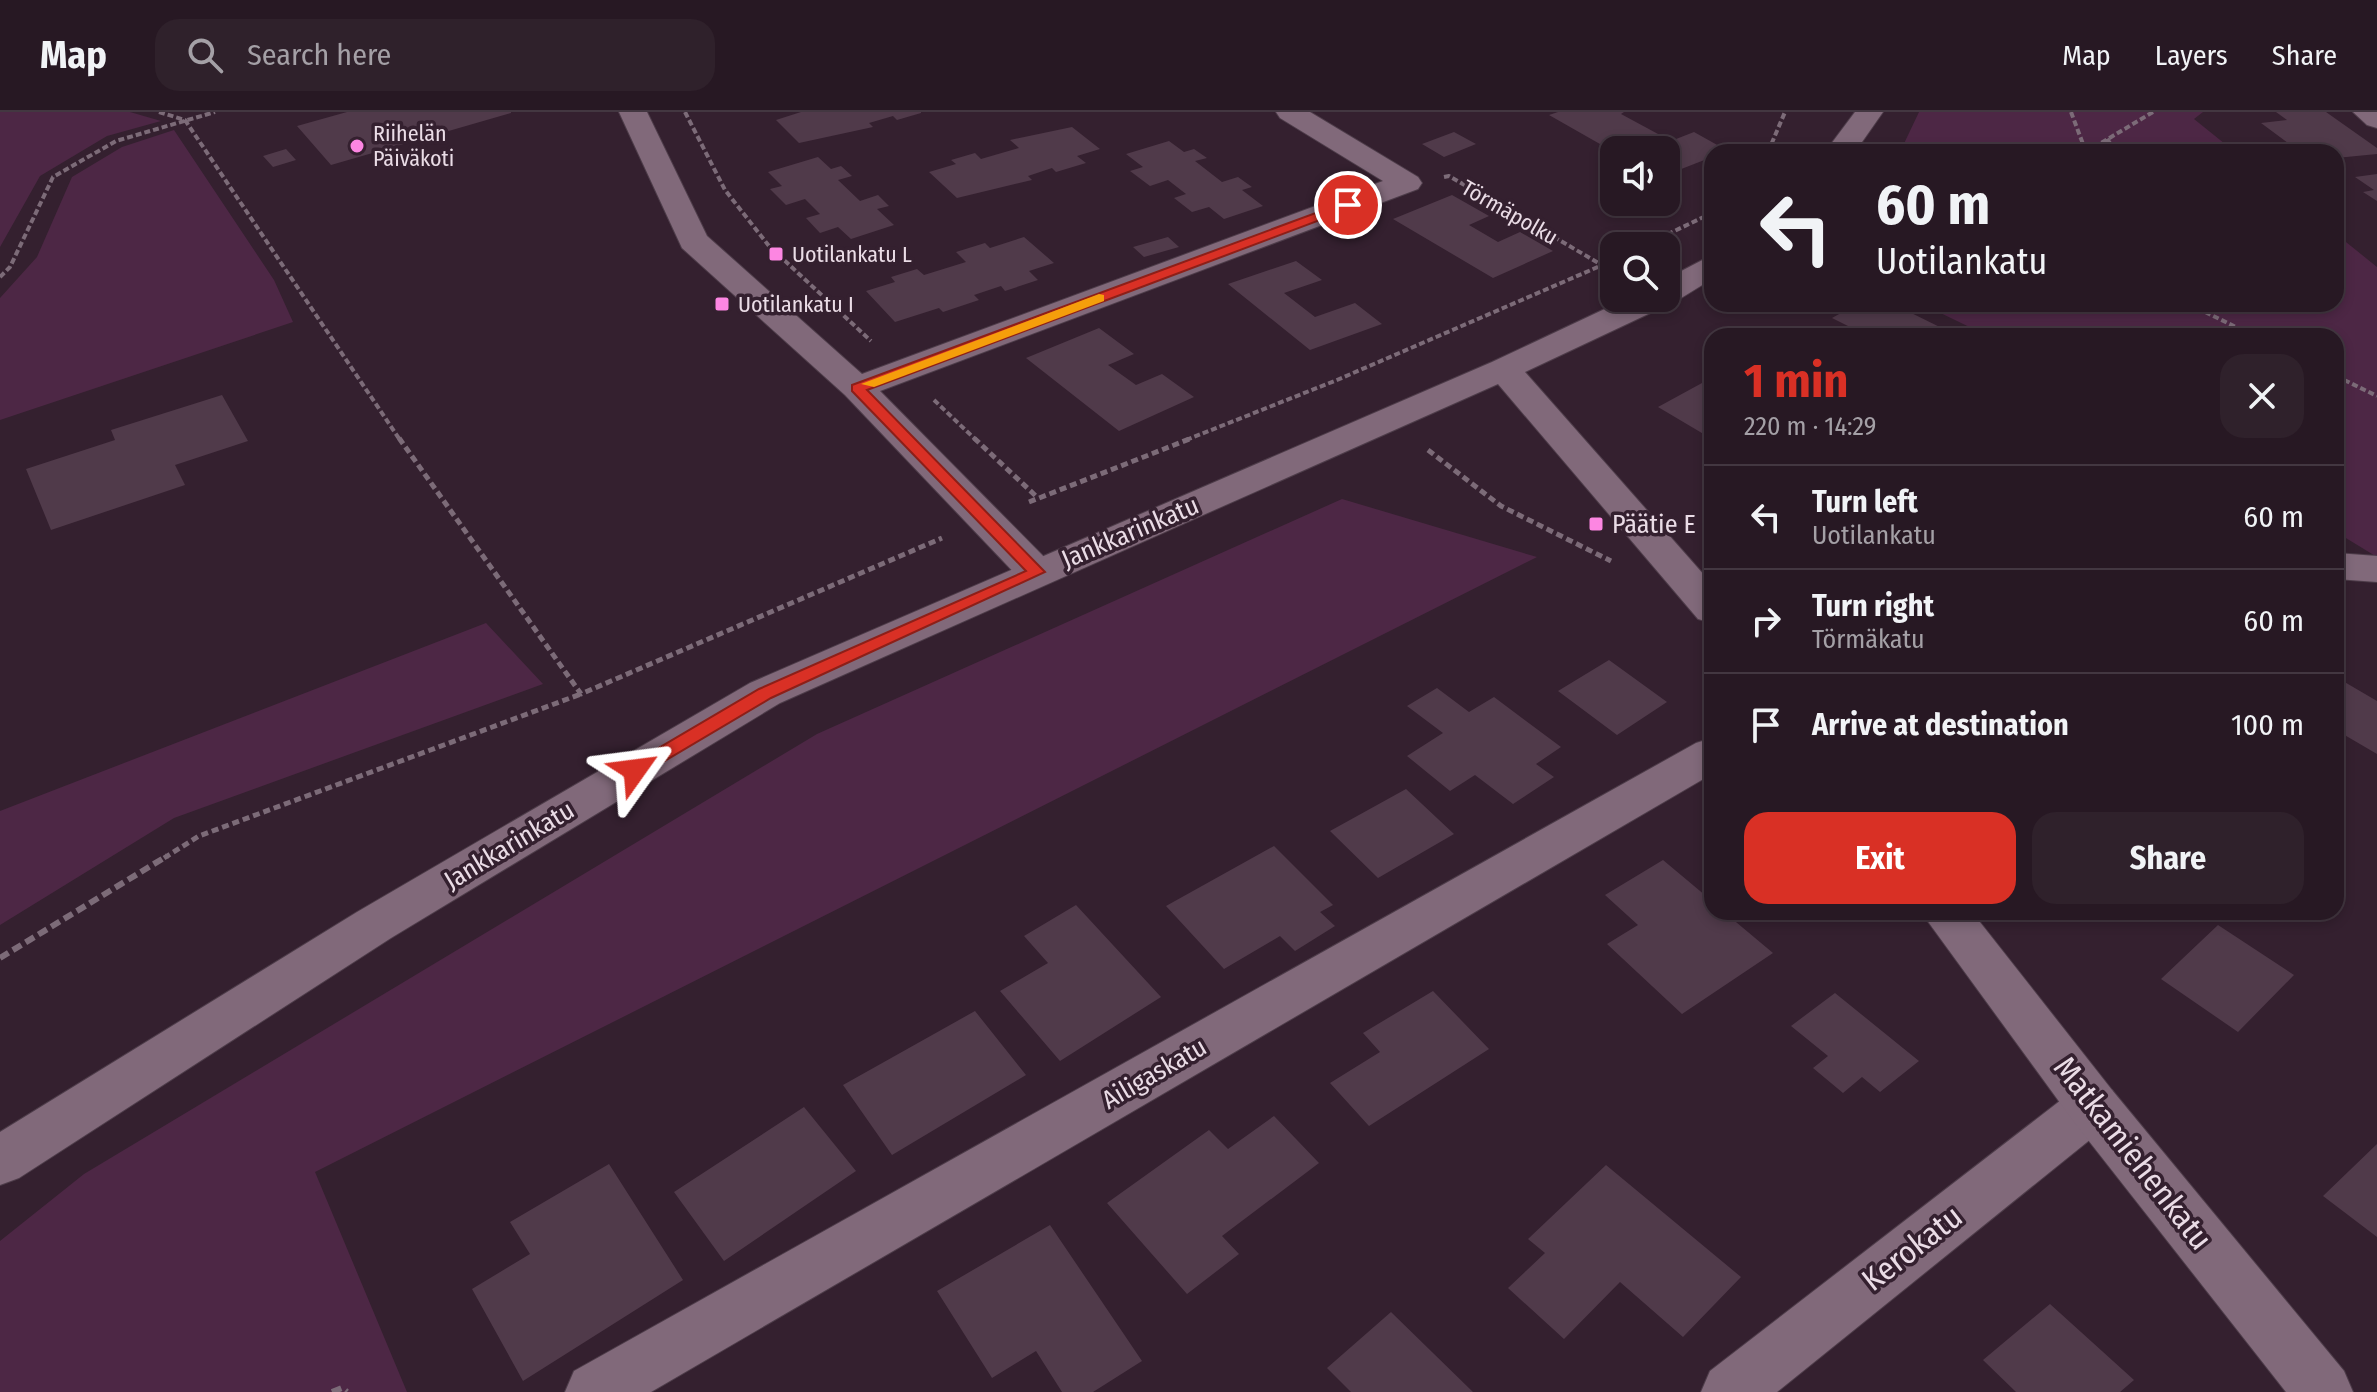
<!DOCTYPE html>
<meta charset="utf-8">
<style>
body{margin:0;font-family:"Fira Sans Condensed",sans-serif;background:#2f212b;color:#f1f3f6;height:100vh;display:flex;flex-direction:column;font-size:30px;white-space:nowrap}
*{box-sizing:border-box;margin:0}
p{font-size:26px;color:#a4a0a6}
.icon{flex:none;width:44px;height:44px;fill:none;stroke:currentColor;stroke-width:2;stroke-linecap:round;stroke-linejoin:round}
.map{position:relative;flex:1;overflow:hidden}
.side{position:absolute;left:1704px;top:216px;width:640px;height:592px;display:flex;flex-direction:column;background:#271823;border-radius:24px;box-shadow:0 4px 12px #0003,0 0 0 2px #433741}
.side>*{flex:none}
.hud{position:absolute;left:1704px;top:32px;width:640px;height:168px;border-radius:24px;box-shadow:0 4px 12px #0003,0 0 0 2px #433741;background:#271823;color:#f1f3f6;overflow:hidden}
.tools{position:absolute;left:1600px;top:24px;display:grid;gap:16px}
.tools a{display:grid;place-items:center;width:80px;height:80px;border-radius:16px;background:#271823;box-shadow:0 4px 12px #0003,0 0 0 2px #433741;font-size:40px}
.pin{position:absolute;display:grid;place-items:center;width:68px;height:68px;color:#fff;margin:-34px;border:4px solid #fff;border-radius:50%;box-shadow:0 2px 8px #0007}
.me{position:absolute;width:88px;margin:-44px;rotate:59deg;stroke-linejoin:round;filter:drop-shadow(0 0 6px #0008)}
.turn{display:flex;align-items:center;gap:28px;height:168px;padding:0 40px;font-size:36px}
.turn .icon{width:104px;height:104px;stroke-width:2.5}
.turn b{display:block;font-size:56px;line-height:68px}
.round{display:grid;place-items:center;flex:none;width:84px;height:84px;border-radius:24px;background:#2f212b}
.overview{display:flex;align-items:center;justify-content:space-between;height:136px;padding:0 40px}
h1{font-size:48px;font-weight:700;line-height:60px;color:#d93025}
.action{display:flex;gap:16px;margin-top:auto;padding:16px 40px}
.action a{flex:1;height:92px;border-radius:24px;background:#d93025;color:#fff;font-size:32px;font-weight:700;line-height:92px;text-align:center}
.action a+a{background:#2f212b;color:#f1f3f6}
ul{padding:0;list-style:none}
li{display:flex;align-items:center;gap:24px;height:104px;padding:0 40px;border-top:2px solid #433741}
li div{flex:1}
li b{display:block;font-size:30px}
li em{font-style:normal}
header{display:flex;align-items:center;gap:48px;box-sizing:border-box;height:112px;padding:0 40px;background:#271823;border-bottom:2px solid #433741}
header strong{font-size:38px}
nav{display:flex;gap:44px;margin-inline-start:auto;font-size:28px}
.search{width:560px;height:72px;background:#2f212b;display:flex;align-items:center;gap:20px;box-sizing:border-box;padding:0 28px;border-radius:24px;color:#a4a0a6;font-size:30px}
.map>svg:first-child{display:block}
</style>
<header>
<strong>Map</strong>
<div class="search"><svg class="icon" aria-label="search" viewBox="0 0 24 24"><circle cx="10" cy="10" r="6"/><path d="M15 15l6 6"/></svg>Search here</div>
<nav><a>Map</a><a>Layers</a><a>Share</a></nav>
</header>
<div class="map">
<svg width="2377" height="1280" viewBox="0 0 2377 1280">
<rect width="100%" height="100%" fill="#34202f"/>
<path fill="#4d2745" d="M0,0H130L161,9L107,24L40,64L0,135Z
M1919,0H2203L2194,7L2235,40H1900Z
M174,18L274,168L293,210L0,308V186L37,145L72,65L122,35Z
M2336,122L2377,155V445L2336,420V224H1988L1922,192H2336Z
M1342,387L1537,445L315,1060L407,1280H0V1129L84,1062L817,622Z
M486,511L543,572L174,706L0,813V699Z"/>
<path fill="#503a4a" d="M347,0H511V1L331,53L297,14Z
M801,0H921V1L897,8L893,4L869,11L873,15L799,31L776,8Z
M1558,0H1624L1621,2L1671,29L1694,20L1728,39L1712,40V45L1666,63V38L1614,40L1549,3Z
M2276,0H2326L2377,36V42L2336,46V40H2300L2261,11L2287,8Z
M1072,15L1100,37L1077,44L1086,51L1056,60L1052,56L1028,64L1032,68L957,86L929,60L956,52L951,48L975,41L981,47L1019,36L1010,28Z
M1454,20L1476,32L1444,45L1422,32Z
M1169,29L1184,40L1194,37L1207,46L1195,49L1222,70L1238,65L1252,75L1242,78L1263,94L1224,107L1209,95L1192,100L1174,86L1186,82L1168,68L1150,74L1130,59L1143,55L1126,42Z
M286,37L296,48L273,55L263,44Z
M818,45L831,57L841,54L852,64L838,68L860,89L878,83L889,94L877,97L894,113L851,127L838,115L820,121L806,106L820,102L805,87L786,93L770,77L782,74L768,60Z
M2377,62V89L2363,80L2374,78L2355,65Z
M1452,83L1489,104L1469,113L1498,130L1520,120L1553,139L1493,166L1393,107Z
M1024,125L1054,151L1029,159L1038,168L1005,179L1001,174L974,183L979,188L943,200L939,196L895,210L866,179L895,170L891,165L917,157L924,163L966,150L956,140L985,131L990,136Z
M1168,125L1179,135L1144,145L1133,135Z
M1296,149L1322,168L1284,181L1315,205L1355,191L1382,212L1310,238L1228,172Z
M1857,192H1893L1958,224H1861L1864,222L1832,206Z
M1099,216L1134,242L1108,253L1136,273L1162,262L1194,285L1119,319L1026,246Z
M1702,271L1712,277V327L1658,295Z
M222,283L248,329L175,353L185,373L51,418L26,357L115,328L111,318Z
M1609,548L1667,590L1617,623L1558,579Z
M2336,565L2377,589V642L2336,618Z
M1437,576L1469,600L1494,585L1561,635L1536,652L1554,665L1513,692L1475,663L1450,679L1407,644L1443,621L1407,594Z
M1406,677L1454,722L1378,766L1330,719Z
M1274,734L1333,793L1320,800L1335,814L1295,839L1280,824L1224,857L1166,794Z
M1663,748L1712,789V800H1724L1773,841L1682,902L1607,832L1638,813L1605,783Z
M1076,793L1161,885L1060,949L1000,879L1048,851L1024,824Z
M2218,813L2294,863L2238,920L2161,867Z
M1433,879L1489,937L1369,1014L1330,971L1380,940L1363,921Z
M1835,881L1919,949L1880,980L1862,965L1843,981L1813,956L1828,944L1791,914Z
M975,899L1026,963L892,1043L843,973Z
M804,995L856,1059L724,1149L674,1080Z
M1274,1004L1319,1051L1222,1124L1239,1142L1187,1182L1107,1091L1209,1018L1228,1037Z
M2377,1032V1125L2323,1084Z
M609,1052L683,1168L523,1269L472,1177L530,1142L510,1110Z
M1606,1053L1741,1165L1683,1225L1620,1170L1564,1227L1508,1176L1545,1141L1528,1127Z
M1050,1113L1142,1249L1093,1280H1062L1036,1239L992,1266L937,1179Z
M2050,1192L2134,1268L2120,1280H2016L1983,1248Z
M1391,1200L1473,1280H1351L1327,1256Z"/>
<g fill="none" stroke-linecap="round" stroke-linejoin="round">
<g stroke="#4d3c49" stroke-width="2">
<path id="minor" d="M619,0H647L707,124L862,262L1383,69L1280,6L1276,0H1310L1418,65L1422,71L1418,77L880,279L1050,451L1056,460L1050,469L1036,473L1022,469L845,283L682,136Z
M2353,0H2377V16L2367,13Z
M2336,441L2377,444V470L2336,467Z
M1712,626V662L651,1280H565L574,1259L1696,631Z
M2093,971L2112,978L2119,994L2112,1010L1777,1280H1701L1710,1259L2074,978Z"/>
</g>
<g stroke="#4d3c49" stroke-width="2">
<path id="tertiary" d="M1855,0H1883L1855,40H1825Z
M1712,143V167L1678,188L1525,260L1712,472V511L1698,507L1498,272L780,591L391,826L19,1066L0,1073V1020L357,800L750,571L1492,250L1628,186H1666V167Z
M1921,800H1972L2112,978L2344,1259L2353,1280H2286L2074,1010Z"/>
</g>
<path stroke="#7c6b78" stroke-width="4" stroke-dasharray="6 3" stroke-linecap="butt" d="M159,0L185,8L400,328
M685,0L725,78L769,134L871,229
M2071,0L2086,40
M2107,27L2116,40
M1768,40L1785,0
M2086,40L2153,0
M1444,65L1449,64L1602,153
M1643,134L1712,101
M0,165L10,155L53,65L116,29L215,0
M2189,192L2254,224
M2336,264L2377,284
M934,288L976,328
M1186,328L1337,268L1614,148"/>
<path stroke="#7c6b78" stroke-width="5" stroke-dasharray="7 4" stroke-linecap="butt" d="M399,326L581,582L942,426
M974,326L1038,386
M1428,338L1501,394L1611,449
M1029,390L1192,326
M1704,536L1712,546
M164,746L199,724L581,582"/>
<path stroke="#7c6b78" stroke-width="6" stroke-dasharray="10 5" stroke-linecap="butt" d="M0,846L167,744
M332,1280L342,1276L347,1280"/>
<use href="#minor" fill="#81697a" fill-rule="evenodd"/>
<use href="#tertiary" fill="#81697a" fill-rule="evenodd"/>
</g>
<path fill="#d93025" stroke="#8d1f18" stroke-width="2" d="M1348,89L1354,93L1352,96L867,278L1045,460L771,586L641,663H628V654L759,577L1026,459L852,279V273Z"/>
<path fill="#f59e0b" d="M1099,182L1104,183V189L874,275L861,272Z"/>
<g fill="#fd86e2" stroke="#34202f" stroke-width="3">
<circle cx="357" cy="34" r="8"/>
<rect x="768" y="134" width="16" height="16" rx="4"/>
<rect x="714" y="184" width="16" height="16" rx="4"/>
<rect x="1588" y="404" width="16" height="16" rx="4"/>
</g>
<g text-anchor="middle" stroke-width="7" stroke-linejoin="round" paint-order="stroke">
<g font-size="22" fill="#eadce6" stroke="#34202f" text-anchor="start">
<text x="373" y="29">Riihelän<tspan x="373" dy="25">Päiväkoti</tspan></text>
<text x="792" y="150">Uotilankatu L</text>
<text x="738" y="200">Uotilankatu I</text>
</g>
<g font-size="22" fill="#eadce6" stroke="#34202f">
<text transform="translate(1510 100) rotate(30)" y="8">Törmäpolku</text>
</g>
<g font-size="26" fill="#eadce6" stroke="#34202f" text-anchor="start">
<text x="1612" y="421">Päätie E</text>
</g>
<g font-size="26" fill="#eadce6" stroke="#34202f">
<text transform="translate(1130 420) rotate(-23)" y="9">Jankkarinkatu</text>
<text transform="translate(509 733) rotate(-31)" y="9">Jankkarinkatu</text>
<text transform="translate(1154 961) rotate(-30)" y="9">Ailigaskatu</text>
</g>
<g font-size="32" fill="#eadce6" stroke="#34202f">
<text transform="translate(2133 1041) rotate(52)" y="11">Matkamiehenkatu</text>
<text transform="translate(1912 1136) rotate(-38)" y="11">Kerokatu</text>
</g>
</g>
</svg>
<div class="tools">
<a><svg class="icon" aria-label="sound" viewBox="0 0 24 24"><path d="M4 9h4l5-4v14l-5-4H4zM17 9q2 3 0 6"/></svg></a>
<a><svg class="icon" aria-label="search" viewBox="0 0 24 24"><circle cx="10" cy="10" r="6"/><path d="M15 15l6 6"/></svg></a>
</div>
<div class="pin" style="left:1348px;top:93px;background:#d93025"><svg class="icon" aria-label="arrive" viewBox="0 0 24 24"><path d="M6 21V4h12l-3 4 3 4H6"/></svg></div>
<svg class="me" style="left:635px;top:658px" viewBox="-20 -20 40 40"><path d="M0-17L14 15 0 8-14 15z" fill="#d93025" stroke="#fff" stroke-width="4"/></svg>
<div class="hud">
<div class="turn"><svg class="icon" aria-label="left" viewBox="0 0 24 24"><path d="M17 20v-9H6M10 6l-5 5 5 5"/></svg><div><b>60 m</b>Uotilankatu</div></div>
</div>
<section class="side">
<div class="overview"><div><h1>1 min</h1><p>220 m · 14:29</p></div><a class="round"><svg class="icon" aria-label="close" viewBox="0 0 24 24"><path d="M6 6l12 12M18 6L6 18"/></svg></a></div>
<ul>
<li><svg class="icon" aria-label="left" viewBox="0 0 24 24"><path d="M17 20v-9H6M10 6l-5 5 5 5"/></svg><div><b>Turn left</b><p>Uotilankatu</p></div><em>60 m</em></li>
<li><svg class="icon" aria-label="right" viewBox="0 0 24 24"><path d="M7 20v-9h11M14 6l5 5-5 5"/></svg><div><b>Turn right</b><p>Törmäkatu</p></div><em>60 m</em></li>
<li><svg class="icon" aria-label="arrive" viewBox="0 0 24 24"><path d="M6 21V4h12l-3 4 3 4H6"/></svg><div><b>Arrive at destination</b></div><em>100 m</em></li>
</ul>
<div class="action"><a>Exit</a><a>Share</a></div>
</section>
</div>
